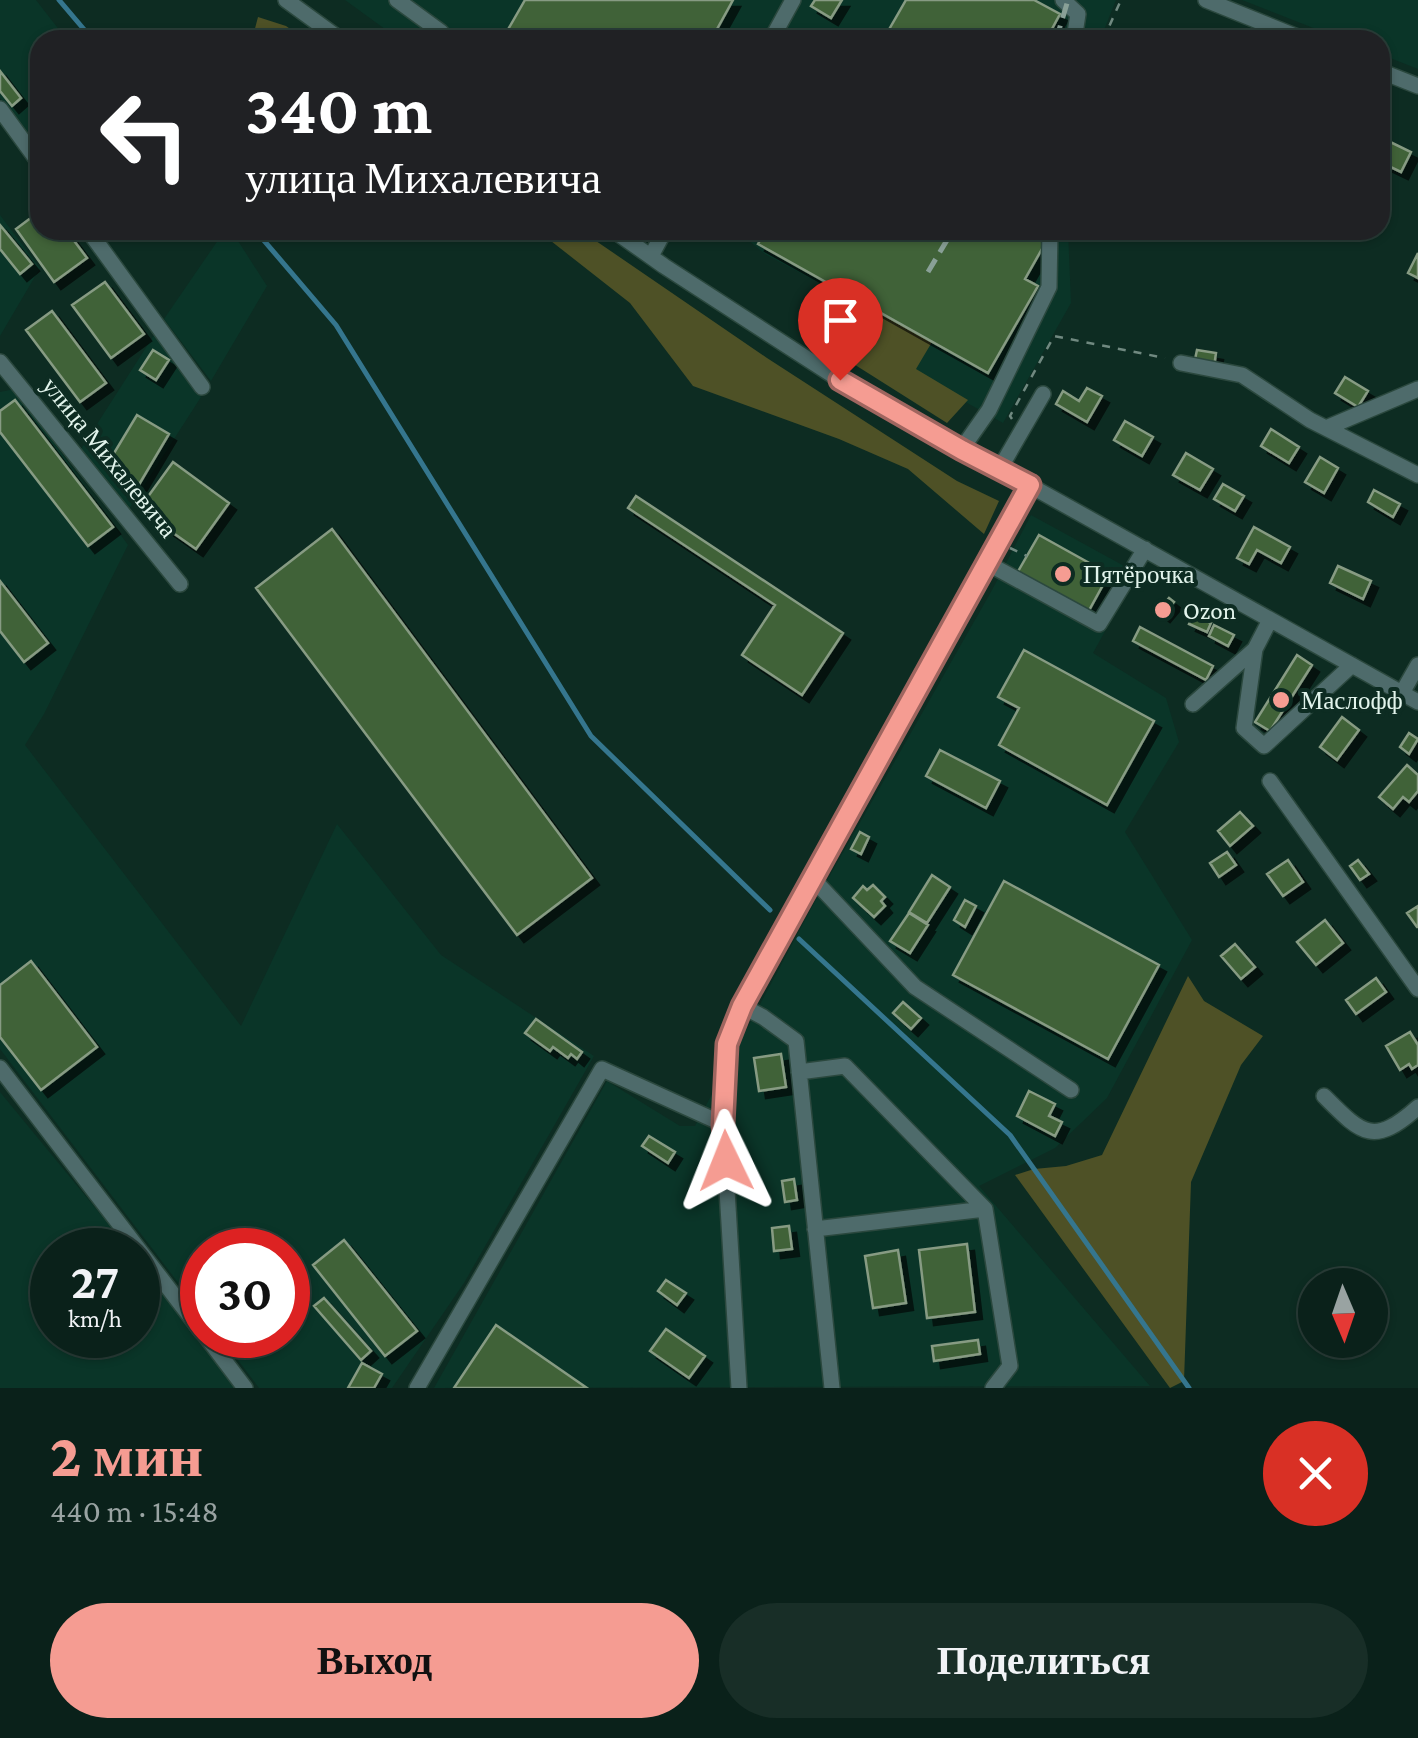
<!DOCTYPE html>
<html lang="ru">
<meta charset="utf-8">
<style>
body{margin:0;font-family:"Crimson Pro",serif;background:#182e27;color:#f1f3f6;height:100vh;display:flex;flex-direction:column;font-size:38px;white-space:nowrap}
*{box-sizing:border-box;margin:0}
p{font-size:32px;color:#99a3a2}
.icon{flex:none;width:55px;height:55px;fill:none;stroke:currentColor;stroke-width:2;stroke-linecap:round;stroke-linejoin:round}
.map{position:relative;height:1388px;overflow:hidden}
.details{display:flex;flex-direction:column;background:#0a211a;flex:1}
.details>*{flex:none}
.guide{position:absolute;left:30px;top:30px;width:1360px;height:210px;border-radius:30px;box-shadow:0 2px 8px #0004,0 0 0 2px #2a3e39;background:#202124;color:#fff;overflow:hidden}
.needle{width:65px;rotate:178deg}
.fabs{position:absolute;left:1298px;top:1268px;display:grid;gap:20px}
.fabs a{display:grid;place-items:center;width:90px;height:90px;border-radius:50%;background:#0a211a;box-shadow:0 2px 8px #0004,0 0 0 2px #2a3e39;font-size:50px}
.speed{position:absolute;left:30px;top:1228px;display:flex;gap:20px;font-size:50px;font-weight:700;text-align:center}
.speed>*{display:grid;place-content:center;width:130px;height:130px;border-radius:50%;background:#0a211a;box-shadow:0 2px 8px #0004,0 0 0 2px #2a3e39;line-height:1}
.speed small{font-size:25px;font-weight:400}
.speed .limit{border:15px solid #d22;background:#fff;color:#111}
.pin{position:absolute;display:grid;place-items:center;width:85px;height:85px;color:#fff;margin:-102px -42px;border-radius:50% 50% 50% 0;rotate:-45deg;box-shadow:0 0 10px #0007}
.pin .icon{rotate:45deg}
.me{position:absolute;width:110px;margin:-55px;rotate:358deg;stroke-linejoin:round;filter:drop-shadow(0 0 8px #0008)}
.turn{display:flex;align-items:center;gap:35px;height:210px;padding:0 50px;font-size:45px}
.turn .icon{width:130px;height:130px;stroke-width:2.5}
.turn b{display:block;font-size:70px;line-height:85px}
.round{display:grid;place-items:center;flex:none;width:105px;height:105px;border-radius:52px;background:#182e27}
.head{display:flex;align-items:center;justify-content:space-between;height:170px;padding:0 50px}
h1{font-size:60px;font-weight:800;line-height:75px;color:#f59c92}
.button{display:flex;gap:20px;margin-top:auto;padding:20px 50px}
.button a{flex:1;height:115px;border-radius:60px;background:#f59c92;color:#111;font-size:40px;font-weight:800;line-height:115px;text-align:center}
.button a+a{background:#182e27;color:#f1f3f6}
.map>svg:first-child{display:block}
</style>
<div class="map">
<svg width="1418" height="1388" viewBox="0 0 1418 1388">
<defs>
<filter id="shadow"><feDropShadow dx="7" dy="7" stdDeviation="0" flood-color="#0009"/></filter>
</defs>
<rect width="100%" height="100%" fill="#0d2c22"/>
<path fill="#0a3528" d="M0,0H36L67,40H40V151L0,98Z
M345,0H1116L1100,40H400Z
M1242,0H1418V69L1380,54V40H1344Z
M0,215L40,268L0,336Z
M225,230H231L267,286L211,381L164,319Z
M736,230H1068L1071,303L1003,423L912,372L845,297L765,254Z
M156,332L201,397L129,509L81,449Z
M15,389L128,545L44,714L25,745L241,1026L337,824L441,955L594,1056L464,1283L392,1388H259L219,1335H288V1250H202V1314L0,1049V392Z
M1031,515L1137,573L1093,653L1166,698L1179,742L1125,832L1192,940L1107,1098L1055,1148L979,1186L1150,1386L434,1388L607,1081L680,1126H695L812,907L992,590Z
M0,1092L130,1250H52V1335H138V1259L235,1388H0Z"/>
<path fill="#4e5126" d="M258,17L286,26L306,40H252Z
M537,230H580L767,358L957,481L999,501L984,534L908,469L839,439L693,386L630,303Z
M838,289L932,342L916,369L968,400L947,423L822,344C810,324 820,303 838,289Z
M1188,976L1204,1001L1263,1036L1241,1065L1191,1182L1184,1381L1170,1388L1015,1175L1034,1169L1066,1166L1102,1155Z"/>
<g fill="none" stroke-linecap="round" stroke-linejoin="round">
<path stroke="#35768e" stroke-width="5" d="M59,0L93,40
M255,230L336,325L591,736L770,910
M799,939L1010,1135L1189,1388"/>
</g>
<path fill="#406239" stroke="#879b83" stroke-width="2.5" filter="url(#shadow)" d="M525,0H733L711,40H502Z
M815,0H842L831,18L811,6Z
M906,0H1034L1060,14L1046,40H883Z
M0,71L21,98L12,106L0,91Z
M1380,137L1411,152L1401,172L1380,162Z
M40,211V230H66L87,258L54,282L16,229Z
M0,225L32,264L20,274L0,249Z
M766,230H1047L1051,233L1025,279L1038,286L988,373L758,244Z
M1418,253V278L1408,273Z
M105,282L144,334L111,358L72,305Z
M52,311L106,383L80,402L26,330Z
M153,350L169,360L156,380L140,370Z
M1197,350L1216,353L1214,367L1194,364Z
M1345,377L1368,391L1358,407L1335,393Z
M1087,388L1102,396L1087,422L1056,404L1063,391L1079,401Z
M15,400L113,527L88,546L0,432V411Z
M137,415L169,434L137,488L105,468Z
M1125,421L1153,437L1142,456L1114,440Z
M1271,429L1299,447L1289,463L1261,446Z
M1186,453L1213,469L1200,490L1173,475Z
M1320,457L1338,468L1324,493L1305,482Z
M173,462L229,503L196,549L139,509Z
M1223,484L1244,496L1235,511L1214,499Z
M1374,490L1400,504L1393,517L1368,502Z
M636,496L843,633L802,695L742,655L775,605L628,508Z
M1254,527L1290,547L1281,563L1257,550L1249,564L1237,558Z
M332,529L592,878L517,935L256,588Z
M1039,535L1109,574L1087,614L1016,575Z
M1338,566L1371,581L1363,599L1330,583Z
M0,581L48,643L24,662L0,631Z
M1169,598L1174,602L1163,615L1158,611Z
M1193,615L1211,623L1207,632L1189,624Z
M1214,625L1234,635L1228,646L1209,636Z
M1140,627L1213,666L1206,680L1133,641Z
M1024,650L1154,721L1107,805L999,745L1019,708L998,697Z
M1297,655L1312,665L1270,731L1255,722Z
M1342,717L1359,730L1337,760L1320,747Z
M1409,733L1418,739L1409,754L1400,747Z
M940,750L1000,781L986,808L926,776Z
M1407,765L1418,775V791L1409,802L1403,797L1393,809L1379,797Z
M1240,812L1253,826L1230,846L1218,831Z
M860,832L869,837L861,854L851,849Z
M1227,852L1236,865L1219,877L1210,863Z
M1288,860L1303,882L1283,896L1267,874Z
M1358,860L1369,874L1360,880L1350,866Z
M932,875L950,887L927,923L909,912Z
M1004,881L1159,965L1108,1059L953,975Z
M873,885L885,897L881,901L885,906L874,917L853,898L863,886L867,890Z
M965,900L976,906L965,927L954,920Z
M1418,906V927H1417L1407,913Z
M909,913L928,925L910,953L890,941Z
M1325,920L1343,943L1316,965L1297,942Z
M1235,944L1255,967L1241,979L1221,956Z
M31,961L97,1047L41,1090L0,1037V985Z
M1376,978L1386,992L1356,1014L1346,1000Z
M903,1002L921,1018L911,1029L893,1013Z
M536,1019L582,1052L577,1059L571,1054L568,1058L553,1047L550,1051L525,1033Z
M1410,1032L1418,1045V1065L1412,1069L1409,1064L1400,1070L1386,1046Z
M781,1054L786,1087L759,1091L754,1058Z
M1029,1091L1055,1104L1049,1116L1062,1122L1055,1136L1017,1116Z
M649,1136L675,1152L668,1163L642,1146Z
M794,1179L797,1200L785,1202L782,1181Z
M789,1226L792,1249L774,1251L772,1228Z
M344,1240L417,1331L385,1356L313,1265Z
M967,1244L975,1312L927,1318L919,1250Z
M898,1250L906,1303L873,1308L865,1256Z
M666,1280L686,1293L677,1305L658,1291Z
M324,1298L371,1351L361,1360L314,1306Z
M496,1325L587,1388H454Z
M666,1329L705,1356L689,1378L650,1351Z
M978,1340L980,1354L934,1361L932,1346Z
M362,1363L382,1374L374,1388H348Z"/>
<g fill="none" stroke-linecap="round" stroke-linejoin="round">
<g stroke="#2b483e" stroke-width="18">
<path id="minor" d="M286,0L341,40
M397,0L441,32
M1063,0L1078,14L1074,40
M1206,0L1305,40
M771,40L793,0
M1380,71L1418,86
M0,109L40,164
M88,230L202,387
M613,230L664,266L840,380L961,450L1029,485L1418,702
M651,256L665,230
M0,362L180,584
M1181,363L1242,375L1310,420L1418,475
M1326,428L1418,389
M961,450L989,410L1049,287L1050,230
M999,470L1043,394
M987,563L1099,624L1145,549
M1255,649L1244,728L1264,746L1352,665
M1402,693L1418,665
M1193,704L1255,649L1270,620
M1270,781L1418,989
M813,879L915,987L1071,1090
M742,1006L763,1017L796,1041L832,1388
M0,1068L202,1332
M799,1072L845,1066L985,1209L1010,1366L993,1388
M1324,1096C1362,1134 1373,1147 1418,1107
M815,1229L985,1209
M205,1335L245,1388
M417,1388L602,1069L723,1124
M739,1388L723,1124L727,1044L742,1006L772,952L1029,485"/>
</g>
<path stroke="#708980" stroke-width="2.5" stroke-dasharray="8 8" stroke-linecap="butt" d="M1103,40L1121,0
M1012,419L1010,416L1054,336L1165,358
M1010,548L1027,556"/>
<use href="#minor" stroke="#4e6b6b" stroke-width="15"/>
<path stroke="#89a097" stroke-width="5" stroke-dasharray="15 8" stroke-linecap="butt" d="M1056,40L1068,0
M928,272L953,230"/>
</g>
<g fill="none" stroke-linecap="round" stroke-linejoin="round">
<g stroke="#9f655f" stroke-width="25">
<path id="route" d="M726,1161L723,1124L727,1044L742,1006L1030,485L962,450L840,380"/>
</g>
<use href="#route" stroke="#f59c92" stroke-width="18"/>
</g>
<g fill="#f59c92" stroke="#0d2c22" stroke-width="4">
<circle cx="1063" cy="574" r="10"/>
<circle cx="1163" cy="610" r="10"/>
<circle cx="1281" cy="700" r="10"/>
</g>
<g text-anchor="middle" stroke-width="8" stroke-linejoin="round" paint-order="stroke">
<g font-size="25" fill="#e2f4ec" stroke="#0d2c22">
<text transform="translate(110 457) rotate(51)" y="9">улица Михалевича</text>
</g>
<g font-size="25" fill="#e2f4ec" stroke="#0d2c22" text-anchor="start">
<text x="1083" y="583">Пятёрочка</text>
<text x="1183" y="619">Ozon</text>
<text x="1301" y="709">Маслофф</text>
</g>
</g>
</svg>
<div class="fabs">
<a><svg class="needle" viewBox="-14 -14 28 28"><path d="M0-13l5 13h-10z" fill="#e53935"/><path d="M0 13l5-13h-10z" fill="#99a3a2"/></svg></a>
</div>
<div class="speed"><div>27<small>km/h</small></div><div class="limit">30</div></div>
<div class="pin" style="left:840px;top:380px;background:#d93025"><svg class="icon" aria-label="arrive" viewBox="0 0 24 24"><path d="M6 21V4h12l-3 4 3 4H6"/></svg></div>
<svg class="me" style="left:726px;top:1161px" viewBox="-20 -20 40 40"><path d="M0-17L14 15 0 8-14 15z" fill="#f59c92" stroke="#fff" stroke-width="4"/></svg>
<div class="guide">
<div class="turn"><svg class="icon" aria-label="left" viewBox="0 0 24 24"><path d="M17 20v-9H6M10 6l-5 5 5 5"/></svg><div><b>340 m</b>улица Михалевича</div></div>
</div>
</div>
<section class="details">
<div class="head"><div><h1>2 мин</h1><p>440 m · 15:48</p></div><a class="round" style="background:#d93025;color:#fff"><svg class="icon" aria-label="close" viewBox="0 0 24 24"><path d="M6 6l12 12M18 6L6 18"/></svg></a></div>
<div class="button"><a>Выход</a><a>Поделиться</a></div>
</section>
